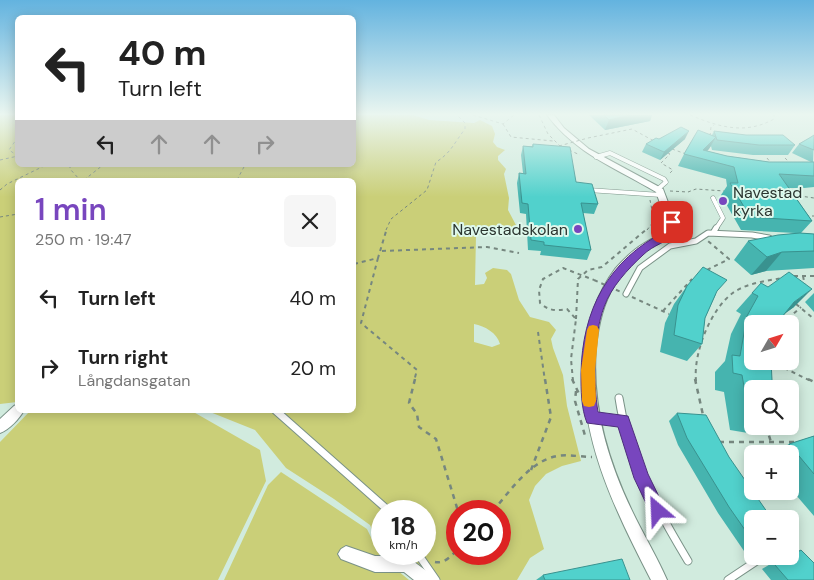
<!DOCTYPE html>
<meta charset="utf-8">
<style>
body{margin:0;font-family:"DM Sans",sans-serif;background:#f6f6f6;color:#222;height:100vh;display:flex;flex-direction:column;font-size:19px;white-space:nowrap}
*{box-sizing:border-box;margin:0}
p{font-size:16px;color:#767676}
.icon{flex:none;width:28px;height:28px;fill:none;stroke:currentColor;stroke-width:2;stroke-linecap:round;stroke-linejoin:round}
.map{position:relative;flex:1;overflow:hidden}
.panel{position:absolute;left:15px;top:178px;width:341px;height:235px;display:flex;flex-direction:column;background:#fff;border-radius:8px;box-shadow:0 2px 12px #0003}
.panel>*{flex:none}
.guide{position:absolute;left:15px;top:15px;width:341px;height:152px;border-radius:8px;box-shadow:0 2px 12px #0003;background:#fff;color:#222;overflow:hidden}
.needle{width:32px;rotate:51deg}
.controls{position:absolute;left:744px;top:315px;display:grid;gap:10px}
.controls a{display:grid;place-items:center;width:55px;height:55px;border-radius:8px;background:#fff;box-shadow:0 2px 12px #0003;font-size:25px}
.speed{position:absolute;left:371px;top:500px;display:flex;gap:10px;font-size:25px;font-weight:700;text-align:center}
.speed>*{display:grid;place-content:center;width:65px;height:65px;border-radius:50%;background:#fff;box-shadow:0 2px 12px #0003;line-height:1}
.speed small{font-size:12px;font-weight:400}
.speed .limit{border:8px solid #d22;background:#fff;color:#111}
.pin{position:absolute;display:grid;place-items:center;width:42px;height:42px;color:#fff;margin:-21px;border-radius:10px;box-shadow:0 2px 8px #0006}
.me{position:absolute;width:55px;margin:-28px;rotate:334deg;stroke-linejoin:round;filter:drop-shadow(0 0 4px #0008)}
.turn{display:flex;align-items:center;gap:18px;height:105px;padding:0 20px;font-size:22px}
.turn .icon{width:65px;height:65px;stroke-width:2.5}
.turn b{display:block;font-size:35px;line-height:42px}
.lanes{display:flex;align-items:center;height:48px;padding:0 20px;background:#0003;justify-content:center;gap:25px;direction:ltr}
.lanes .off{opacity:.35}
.round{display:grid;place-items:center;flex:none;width:52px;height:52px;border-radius:8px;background:#f6f6f6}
.head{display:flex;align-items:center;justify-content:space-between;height:85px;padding:0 20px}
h1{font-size:30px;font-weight:600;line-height:38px;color:#7846be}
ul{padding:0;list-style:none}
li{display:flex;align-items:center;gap:15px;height:70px;padding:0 20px}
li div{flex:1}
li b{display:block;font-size:19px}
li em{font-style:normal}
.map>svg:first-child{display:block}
</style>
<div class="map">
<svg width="814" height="580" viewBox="0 0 814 580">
<rect width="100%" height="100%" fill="#d1ebde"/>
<path fill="#cacf78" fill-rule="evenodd" d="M0,115H17L18,165H354V115H413L429,120L474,123L480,120L492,126L495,134L493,142L497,147L505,150L498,156V160L506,169L504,174L509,198L508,210L517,227L510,230H491L485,234L476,235L475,285L484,284L487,278L485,273L493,268L507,270L511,274L519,300L530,317L549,322L556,330L551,339L553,348L563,375L567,406L581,461L562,466L546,474L535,486L529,500L544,549L530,558L517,580H418L384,554H425V511H382V552L370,525L334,499L286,468L255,430L205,410H354V180H18L17,402L0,404ZM474,324C485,326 497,333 500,344L492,347L474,342ZM458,511H500V554H458Z
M31,410H190L260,450L266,481L218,580H0V442Z
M281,472L367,529L380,556L409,580H224L268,485Z"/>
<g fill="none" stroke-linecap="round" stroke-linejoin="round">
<g stroke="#7a9287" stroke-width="5">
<path id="service-far2" d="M596,157L610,153L664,179L666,182L658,189
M588,190L661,195
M713,198L723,218L715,230"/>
</g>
<g stroke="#7a9287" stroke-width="7">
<path id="service-far1" d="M713,233L716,228
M626,294L640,268L670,246L696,241L708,233L752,235L769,238"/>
</g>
<g stroke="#7a9287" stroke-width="9">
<path id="service" d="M619,398C628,459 657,509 688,561
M275,410L389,511
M596,419L623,421
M418,554L436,580
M728,580L764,556"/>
</g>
<g stroke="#7a9287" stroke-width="2">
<path id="minor" d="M547,115H554L564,128L589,149L663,189L678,229C671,238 660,242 650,248C635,257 623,271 614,286C603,304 598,327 596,348C591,408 609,465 636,519C646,539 658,559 667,580H651C614,508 576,432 585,350C588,320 597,293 615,269C623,260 633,250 643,244C652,238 661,235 669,228L656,192C616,168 576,154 547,115Z
M18,404V410H24C20,418 9,430 0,433V419L14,406Z
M346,546L375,556H406L432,575L435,580H414L404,572H375L341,559L338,554L341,549Z"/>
</g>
<path stroke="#76877f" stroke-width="1" stroke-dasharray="3 3" stroke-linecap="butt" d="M473,115L503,124L514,115
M539,115L548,134L560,146
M690,115C719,127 745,135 774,119V115
M503,124L511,137L553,141
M710,136L711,127L714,125
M18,137L9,150L18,156
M588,138L632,129L654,141
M672,149L686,154
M569,150L580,155
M668,153L670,154L661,163L673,170L670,173
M767,158L771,163
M785,158L791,164
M0,160L18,156
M70,165V169L80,180
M84,180L103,165
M237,180L245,165
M0,190L7,184L46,165
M670,191L688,192L696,189L724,191
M793,195L814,198
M806,216H814
M0,217L18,214
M386,230L391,219L427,190L436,162C451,153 454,143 465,129V123L457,115
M647,230L654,221L650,200"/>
<path stroke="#76877f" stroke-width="2" stroke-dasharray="4 4" stroke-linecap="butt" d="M382,251L487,247L519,253
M378,258L361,323L417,370L414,381
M354,264L378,258L387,228
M707,270L729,259L708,241
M794,276H814
M803,276L805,286
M632,297L669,314
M796,304L814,319
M663,311L692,279
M576,319L578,279L588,270L602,267L648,228
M782,324L801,307
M538,332L545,381
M770,361L811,381
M573,381L571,359L576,319L567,309C556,311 549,311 540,303L539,290L543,279L563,268L594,280
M696,381C693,353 711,308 734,292C748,283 766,281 782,278"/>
<path stroke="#76877f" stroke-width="2.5" stroke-dasharray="5 5" stroke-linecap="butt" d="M415,379L409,403L417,414L419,427L436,439L458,511
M572,379L580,396
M695,379L703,415
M808,379L814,382
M576,391L575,401L586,439
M766,426L771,442
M719,442H794
M531,470L551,417L545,379
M493,511C510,491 530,461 557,456C568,454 581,457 592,457
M790,548L795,553
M435,562C445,564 452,555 458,549"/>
<use href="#service-far2" stroke="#fff" stroke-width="4"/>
<use href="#service-far1" stroke="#fff" stroke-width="5"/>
<use href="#service" stroke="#fff" stroke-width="7"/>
<use href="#minor" fill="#fff" fill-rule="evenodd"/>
<path stroke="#76877f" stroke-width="1" stroke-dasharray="3 3" stroke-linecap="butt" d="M559,146L588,138"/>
<path stroke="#76877f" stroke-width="2" stroke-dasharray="4 4" stroke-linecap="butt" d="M594,280L621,292"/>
</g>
<path fill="#46b4af" d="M589,115H652L650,121L605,130Z
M714,131L795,145L788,155H753L712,150L711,146L707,151L727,156L769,162H811L792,153L799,144L811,137L814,135L813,162H814V187L804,188H789L812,221L801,233L814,234V268L766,271L751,275L734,260L748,241L795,233L741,230L721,195L727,186L726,179L678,166L684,154L712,135Z
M659,139H685L660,160L642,152L646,144Z
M533,144L576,182L598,204L594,214L583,213L591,250L587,260L540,255L541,251L528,250L526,214L520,213L517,183L519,173H523L521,155L523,146H532Z
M687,286L716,294L705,318L702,344L687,361L660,352L665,323L674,304Z
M752,293L794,307L784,314L752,324V426H773L760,435L730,430L724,392L715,390V372L725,361L731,334L741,314L736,311Z
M814,293V312L805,302Z
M677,413L729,457L752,519V547L744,551L718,513L678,445L669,421Z
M814,436V516L790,488V454H772L789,444Z
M801,550L814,580H771L762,569L784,556H790V554Z
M543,575L630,580H536Z"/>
<path fill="#39928f" d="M630,115H652L650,121L605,130L609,120Z
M689,131L685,139L660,160L664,152Z
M716,137L709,149L700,158L703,150Z
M782,252L766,271L751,275L767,257Z
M812,289L794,307L776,320L794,302Z"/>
<path fill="#51d1cc" stroke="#39928f" d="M604,115H630L609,120Z
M681,127L689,131L664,152L646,144L656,138L659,139Z
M698,130L716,137L703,150L727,156L769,162H814V176L779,174L812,221L750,217L730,183H738L734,167L684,154Z
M714,131L746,135H783L795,145H759L717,140Z
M814,135V150L799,144L811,137Z
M533,144L570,147L576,182L592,184L598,204L581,203L591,250L544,245V242L531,240L528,204L522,203L519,173L526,174L523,146L533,147Z
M800,233L814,234V251L782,252L767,257L748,241L778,235Z
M703,267L727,280L717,291L705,318L702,344L674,335L678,305L687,286Z
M789,272L812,289L794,302L782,317L778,324H752V361H771L772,380L774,389H752V415H749L742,375L733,373L732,355L740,356L747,316L758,296L752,293L761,283L768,287Z
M677,413L706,415L729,457L772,519H752V540L729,507L687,438Z
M814,436V474L789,444Z
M801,550L814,563V580H788L775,565Z
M622,559L630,580H545L543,575Z"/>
<linearGradient id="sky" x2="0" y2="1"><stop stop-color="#63b3df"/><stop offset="0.58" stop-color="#eaf6f0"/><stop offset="1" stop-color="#eaf6f0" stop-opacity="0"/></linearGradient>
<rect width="814" height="197" fill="url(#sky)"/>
<path fill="#7846be" stroke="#4e2e7c" d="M672,218L676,222L679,230L677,232C668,242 653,245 643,255C628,269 611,287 604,307C593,337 593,381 598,412L628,416L648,474L666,511L664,516L658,519L652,516L634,478L618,427L587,423C581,408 581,390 581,374C582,310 608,260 666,231L668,229L667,222Z"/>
<path fill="#f59e0b" d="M593,325L597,326L599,330L595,370L596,401L594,406L589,407L584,406L582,401L581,370L587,330L589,326Z"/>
<g fill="#7846be" stroke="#def8ec" stroke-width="2">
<circle cx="723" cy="201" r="5"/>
<circle cx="578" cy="229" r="5"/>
</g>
<g text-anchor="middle" stroke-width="4" stroke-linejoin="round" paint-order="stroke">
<g font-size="16" fill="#2b3530" stroke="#def8ec" text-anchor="start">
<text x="733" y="198">Navestad<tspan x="733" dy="18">kyrka</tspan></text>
<text x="568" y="235" text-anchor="end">Navestadskolan</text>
</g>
</g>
</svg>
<div class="controls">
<a><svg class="needle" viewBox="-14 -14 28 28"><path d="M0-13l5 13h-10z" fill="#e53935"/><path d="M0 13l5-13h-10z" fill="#767676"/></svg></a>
<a><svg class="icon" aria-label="search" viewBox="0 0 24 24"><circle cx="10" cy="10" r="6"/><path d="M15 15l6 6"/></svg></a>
<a>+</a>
<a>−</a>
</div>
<div class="speed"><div>18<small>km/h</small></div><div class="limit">20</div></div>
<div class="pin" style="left:672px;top:222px;background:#d93025"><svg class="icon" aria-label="arrive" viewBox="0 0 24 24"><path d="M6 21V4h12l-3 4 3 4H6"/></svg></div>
<svg class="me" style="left:658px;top:511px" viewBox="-20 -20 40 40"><path d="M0-17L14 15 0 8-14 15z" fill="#7846be" stroke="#fff" stroke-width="4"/></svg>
<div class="guide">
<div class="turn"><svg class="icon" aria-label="left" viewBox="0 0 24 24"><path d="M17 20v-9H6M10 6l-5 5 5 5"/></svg><div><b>40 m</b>Turn left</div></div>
<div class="lanes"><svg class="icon" aria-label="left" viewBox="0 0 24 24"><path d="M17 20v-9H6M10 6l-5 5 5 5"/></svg><svg class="icon off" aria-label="ahead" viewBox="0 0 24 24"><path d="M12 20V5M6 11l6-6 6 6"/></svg><svg class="icon off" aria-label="ahead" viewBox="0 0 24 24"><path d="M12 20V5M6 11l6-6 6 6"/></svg><svg class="icon off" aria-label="right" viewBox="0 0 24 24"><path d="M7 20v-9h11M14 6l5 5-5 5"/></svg></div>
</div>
<section class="panel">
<div class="head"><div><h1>1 min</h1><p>250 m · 19:47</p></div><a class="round"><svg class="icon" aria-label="close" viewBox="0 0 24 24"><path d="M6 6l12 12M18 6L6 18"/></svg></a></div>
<ul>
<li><svg class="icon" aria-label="left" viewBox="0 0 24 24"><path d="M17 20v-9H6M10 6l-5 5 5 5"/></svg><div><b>Turn left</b></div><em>40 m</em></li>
<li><svg class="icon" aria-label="right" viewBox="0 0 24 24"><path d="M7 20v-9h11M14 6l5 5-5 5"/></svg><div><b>Turn right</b><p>Långdansgatan</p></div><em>20 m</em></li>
</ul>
</section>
</div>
